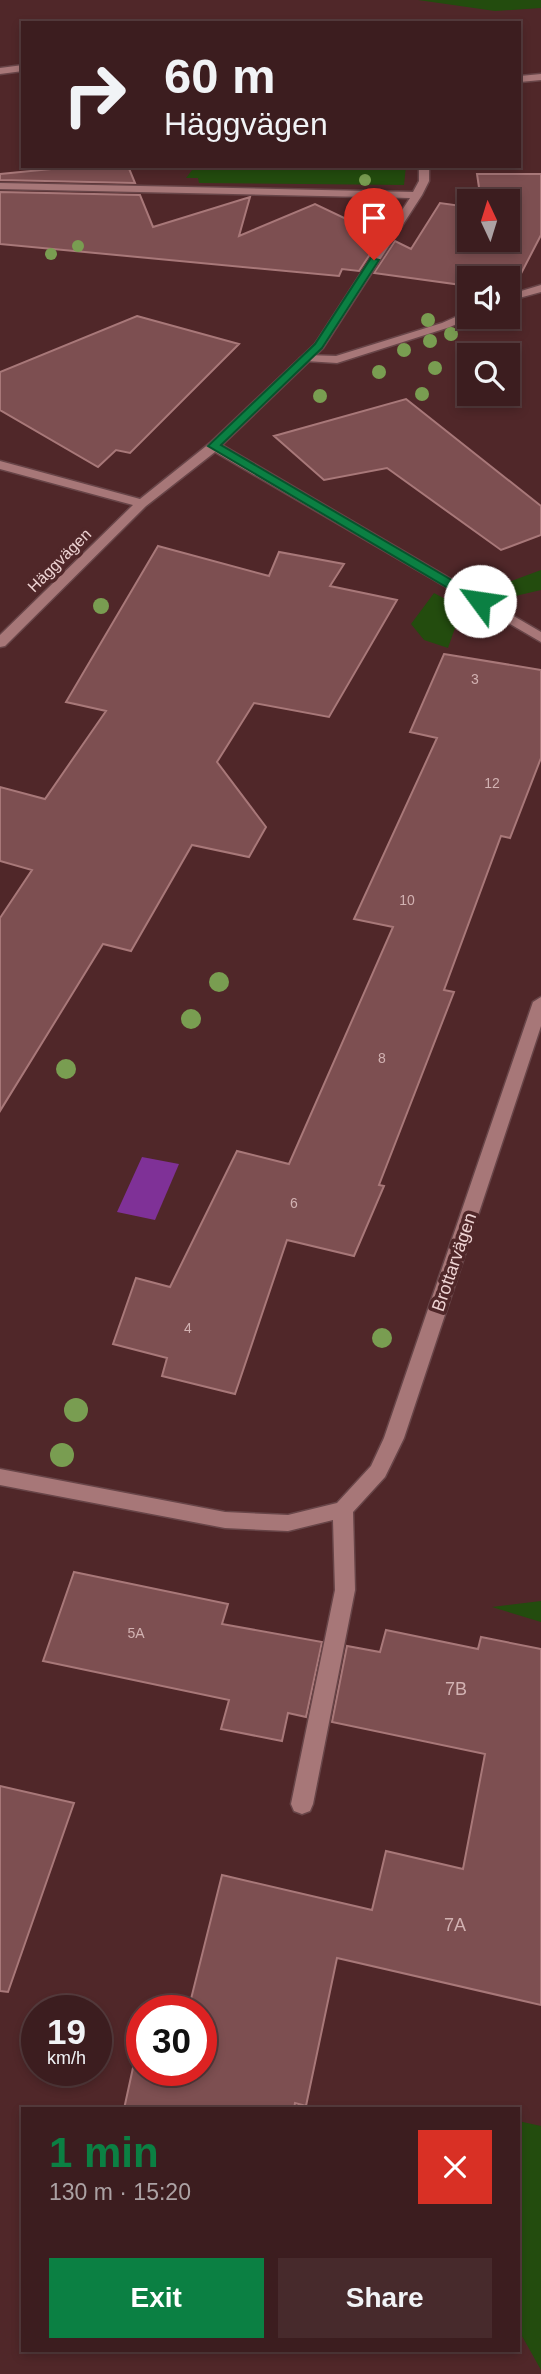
<!DOCTYPE html>
<meta charset="utf-8">
<style>
body{margin:0;font-family:Helvetica,sans-serif;background:#472a2c;color:#f1f3f6;height:100vh;display:flex;flex-direction:column;font-size:26px;white-space:nowrap}
*{box-sizing:border-box;margin:0}
p{font-size:23px;color:#aca2a4}
.icon{flex:none;width:38px;height:38px;fill:none;stroke:currentColor;stroke-width:2;stroke-linecap:round;stroke-linejoin:round}
.map{position:relative;flex:1;overflow:hidden}
.drawer{position:absolute;left:21px;top:2107px;width:499px;height:245px;display:flex;flex-direction:column;background:#3c1d1f;border-radius:0px;box-shadow:0 4px 10px #0003,0 0 0 2px #553b3d}
.drawer>*{flex:none}
.hud{position:absolute;left:21px;top:21px;width:500px;height:147px;border-radius:0px;box-shadow:0 4px 10px #0003,0 0 0 2px #553b3d;background:#3c1d1f;color:#f1f3f6;overflow:hidden}
.needle{width:46px;rotate:356deg}
.tools{position:absolute;left:457px;top:189px;display:grid;gap:14px}
.tools a{display:grid;place-items:center;width:63px;height:63px;border-radius:0px;background:#3c1d1f;box-shadow:0 4px 10px #0003,0 0 0 2px #553b3d;font-size:35px}
.speed{position:absolute;left:21px;top:1995px;display:flex;gap:14px;font-size:35px;font-weight:700;text-align:center}
.speed>*{display:grid;place-content:center;width:91px;height:91px;border-radius:50%;background:#3c1d1f;box-shadow:0 4px 10px #0003,0 0 0 2px #553b3d;line-height:1}
.speed small{font-size:18px;font-weight:400}
.speed .limit{border:10px solid #d22;background:#fff;color:#111}
.pin{position:absolute;display:grid;place-items:center;width:60px;height:60px;color:#fff;margin:-72px -30px;border-radius:50% 50% 50% 0;rotate:-45deg;box-shadow:0 0 7px #0007}
.pin .icon{rotate:45deg}
.me{position:absolute;width:77px;margin:-38px;rotate:301deg;stroke-linejoin:round;filter:drop-shadow(0 0 5px #0008)}
.turn{display:flex;align-items:center;gap:24px;height:147px;padding:0 28px;font-size:32px}
.turn .icon{width:91px;height:91px;stroke-width:2.5}
.turn b{display:block;font-size:49px;line-height:60px}
.round{display:grid;place-items:center;flex:none;width:74px;height:74px;border-radius:0px;background:#472a2c}
.headline{display:flex;align-items:center;justify-content:space-between;height:119px;padding:0 28px}
h1{font-size:42px;font-weight:700;line-height:52px;color:#0b8043}
.button{display:flex;gap:14px;margin-top:auto;padding:14px 28px}
.button a{flex:1;height:80px;border-radius:0px;background:#0b8043;color:#fff;font-size:28px;font-weight:700;line-height:80px;text-align:center}
.button a+a{background:#472a2c;color:#f1f3f6}
.map>svg:first-child{display:block}
</style>
<div class="map">
<svg width="541" height="2374" viewBox="0 0 541 2374">
<rect width="100%" height="100%" fill="#502729"/>
<path fill="#234c0e" d="M418,0H541V8L495,11Z
M195,166H406L404,185L199,183L198,178H186Z
M541,570V590L498,600L484,591Z
M434,593L462,608L448,648L424,640L411,624Z
M541,1601V1622L492,1607Z
M518,2121L541,2126V2370L518,2329Z"/>
<path fill="#7f3197" d="M142,1157L179,1164L155,1220L117,1212Z"/>
<path fill="#7d4f51" stroke="#a87879" stroke-width="2" d="M82,166H128L135,183L0,180V174Z
M477,174H541V235L512,291H508V278H469V286L374,273L395,241L411,249L440,203L469,207V240H508V201H481Z
M0,192L140,195L153,227L250,197L239,236L315,204L382,236L359,271L342,269L339,276L0,244Z
M137,316L239,344L130,453L116,450L98,467L0,410V372Z
M406,399L541,506V535L501,550L387,468L324,480L274,436Z
M158,546L269,576L279,552L344,564L330,586L397,600L329,717L254,703L217,762L266,827L249,857L192,845L131,951L103,944L0,1111V918L32,870L0,861V787L45,799L106,711L66,702Z
M444,654L541,670V758L510,838L501,836L444,990L454,992L379,1185L384,1186L354,1256L287,1240L235,1394L162,1376L167,1358L113,1344L136,1278L170,1287L237,1151L289,1164L393,927L354,919L437,738L410,732Z
M74,1572L228,1604L222,1624L322,1642L306,1717L288,1713L282,1741L221,1729L229,1700L43,1661Z
M386,1630L478,1649L481,1637L541,1649V2005L337,1958L306,2106L295,2103L294,2109H124L136,2054L142,2055V2070H201V2011H188L222,1875L372,1910L386,1851L463,1869L485,1754L332,1722L347,1646L380,1652Z
M0,1786L74,1803L8,1992L0,1991Z"/>
<g fill="none" stroke-linecap="round" stroke-linejoin="round">
<g stroke="#684548" stroke-width="3">
<path id="lane" d="M541,285V292L508,301V295Z
M469,311V317H472L450,327L337,363L306,361L300,358L306,355L336,356L442,323Z"/>
</g>
<g stroke="#684548" stroke-width="3">
<path id="street" d="M23,65V71L0,74V68Z
M541,74V80L520,82V76Z
M419,166H429V181L422,195L323,348L222,445L541,632V642L215,452L146,506L5,646L0,647V635L133,505L0,469V461L140,499L210,443L315,344L410,198L0,189V183L413,192L419,181Z
M541,997V1026L404,1438L385,1477L353,1512L355,1590L313,1804L310,1811L302,1814L294,1811L291,1804L335,1590L333,1520L288,1531L225,1528L0,1485V1469L225,1512L288,1515L337,1503L371,1466L384,1438L533,1002Z"/>
</g>
<use href="#lane" fill="#a77778" fill-rule="evenodd"/>
<use href="#street" fill="#a77778" fill-rule="evenodd"/>
</g>
<g fill="#799d51">
<circle cx="365" cy="180" r="6"/>
<circle cx="374" cy="209" r="6"/>
<circle cx="78" cy="246" r="6"/>
<circle cx="51" cy="254" r="6"/>
<circle cx="428" cy="320" r="7"/>
<circle cx="451" cy="334" r="7"/>
<circle cx="430" cy="341" r="7"/>
<circle cx="404" cy="350" r="7"/>
<circle cx="435" cy="368" r="7"/>
<circle cx="379" cy="372" r="7"/>
<circle cx="422" cy="394" r="7"/>
<circle cx="320" cy="396" r="7"/>
<circle cx="101" cy="606" r="8"/>
<circle cx="219" cy="982" r="10"/>
<circle cx="191" cy="1019" r="10"/>
<circle cx="66" cy="1069" r="10"/>
<circle cx="382" cy="1338" r="10"/>
<circle cx="76" cy="1410" r="12"/>
<circle cx="62" cy="1455" r="12"/>
</g>
<path fill="#0b8043" stroke="#07532c" stroke-width="2" d="M371,258L379,260L322,348L221,445L484,599V604H475L208,446L315,344Z"/>
<g text-anchor="middle" stroke-width="7" stroke-linejoin="round" paint-order="stroke">
<g font-size="14" fill="#d2b2b2">
<text x="475" y="684">3</text>
<text x="492" y="788">12</text>
<text x="407" y="905">10</text>
<text x="382" y="1063">8</text>
<text x="294" y="1208">6</text>
<text x="188" y="1333">4</text>
<text x="136" y="1638">5A</text>
</g>
<g font-size="16" fill="#eed3d3" stroke="#502729">
<text transform="translate(59 560) rotate(-45)" y="6">Häggvägen</text>
</g>
<g font-size="18" fill="#eed3d3" stroke="#502729">
<text transform="translate(454 1262) rotate(-71)" y="6">Brottarvägen</text>
</g>
<g font-size="18" fill="#d2b2b2">
<text x="456" y="1695">7B</text>
<text x="455" y="1931">7A</text>
</g>
</g>
</svg>
<div class="tools">
<a><svg class="needle" viewBox="-14 -14 28 28"><path d="M0-13l5 13h-10z" fill="#e53935"/><path d="M0 13l5-13h-10z" fill="#aca2a4"/></svg></a>
<a><svg class="icon" aria-label="sound" viewBox="0 0 24 24"><path d="M4 9h4l5-4v14l-5-4H4zM17 9q2 3 0 6"/></svg></a>
<a><svg class="icon" aria-label="search" viewBox="0 0 24 24"><circle cx="10" cy="10" r="6"/><path d="M15 15l6 6"/></svg></a>
</div>
<div class="speed"><div>19<small>km/h</small></div><div class="limit">30</div></div>
<div class="pin" style="left:374px;top:260px;background:#d93025"><svg class="icon" aria-label="arrive" viewBox="0 0 24 24"><path d="M6 21V4h12l-3 4 3 4H6"/></svg></div>
<svg class="me" style="left:480px;top:601px" viewBox="-20 -20 40 40"><circle r="19" fill="#fff"/><path d="M0-13L10 11 0 6-10 11z" fill="#0b8043"/></svg>
<div class="hud">
<div class="turn"><svg class="icon" aria-label="right" viewBox="0 0 24 24"><path d="M7 20v-9h11M14 6l5 5-5 5"/></svg><div><b>60 m</b>Häggvägen</div></div>
</div>
<section class="drawer">
<div class="headline"><div><h1>1 min</h1><p>130 m · 15:20</p></div><a class="round" style="background:#d93025;color:#fff"><svg class="icon" aria-label="close" viewBox="0 0 24 24"><path d="M6 6l12 12M18 6L6 18"/></svg></a></div>
<div class="button"><a>Exit</a><a>Share</a></div>
</section>
</div>
